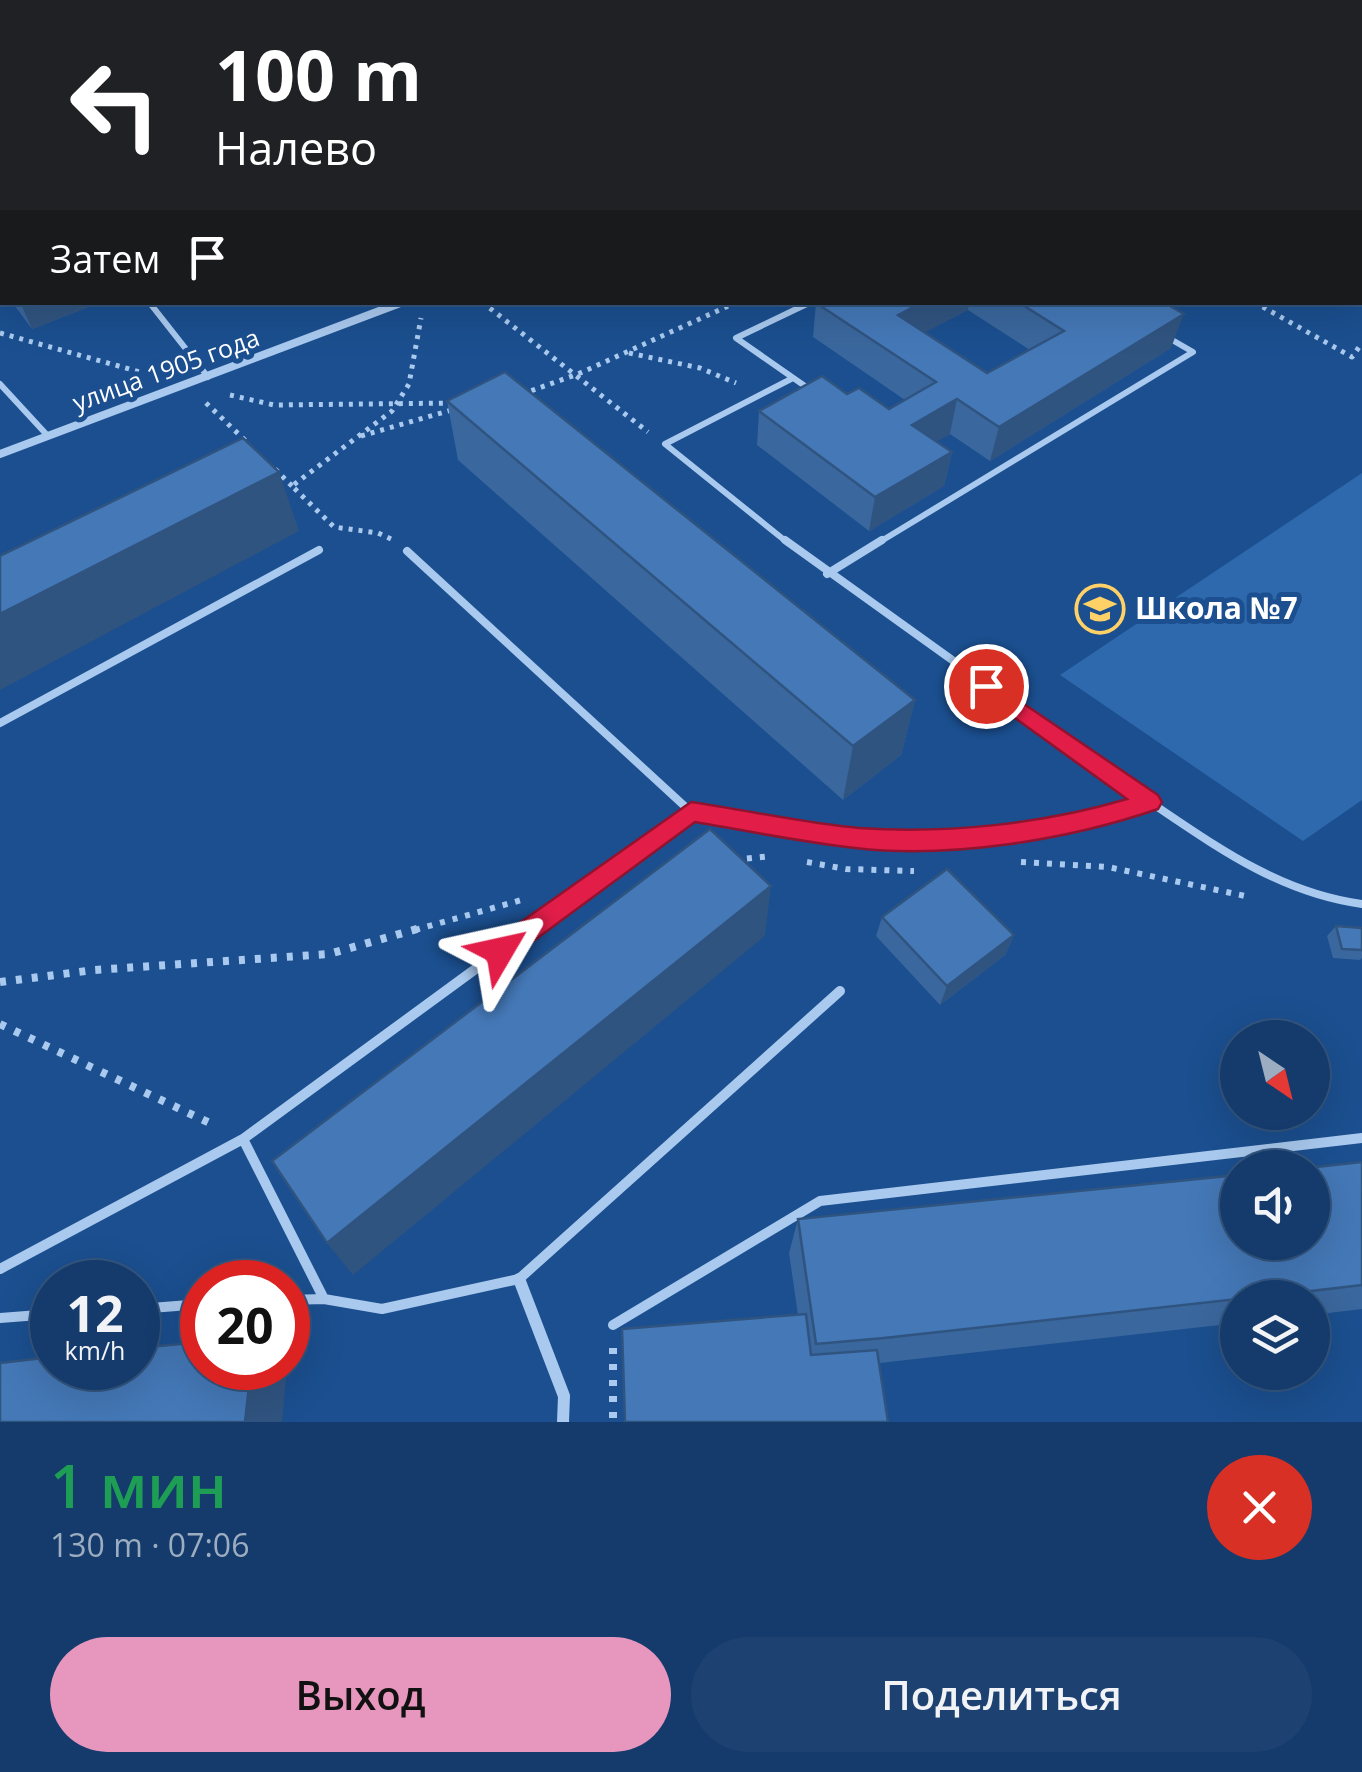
<!DOCTYPE html>
<html lang="ru">
<meta charset="utf-8">
<style>
body{margin:0;font-family:"Open Sans",sans-serif;background:#1d4271;color:#f1f3f6;height:100vh;display:flex;flex-direction:column;font-size:38px;white-space:nowrap}
*{box-sizing:border-box;margin:0}
p{font-size:32px;color:#9dadc1}
.icon{flex:none;width:55px;height:55px;fill:none;stroke:currentColor;stroke-width:2;stroke-linecap:round;stroke-linejoin:round}
.map{position:relative;height:1422px;overflow:hidden}
.sheet{display:flex;flex-direction:column;background:#143b6b;flex:1}
.sheet>*{flex:none}
.hud{position:absolute;left:0px;top:0px;width:1362px;height:305px;box-shadow:0 10px 40px #0002,0 0 0 2px #33557e;background:#202124;color:#fff;overflow:hidden}
.needle{width:65px;rotate:145deg}
.tools{position:absolute;left:1220px;top:1020px;display:grid;gap:20px}
.tools a{display:grid;place-items:center;width:110px;height:110px;border-radius:50%;background:#143b6b;box-shadow:0 10px 40px #0002,0 0 0 2px #33557e;font-size:50px}
.speed{position:absolute;left:30px;top:1260px;display:flex;gap:20px;font-size:50px;font-weight:700;text-align:center}
.speed>*{display:grid;place-content:center;width:130px;height:130px;border-radius:50%;background:#143b6b;box-shadow:0 10px 40px #0002,0 0 0 2px #33557e;line-height:1}
.speed small{font-size:25px;font-weight:400}
.speed .limit{border:15px solid #d22;background:#fff;color:#111}
.pin{position:absolute;display:grid;place-items:center;width:85px;height:85px;color:#fff;margin:-42px;border:5px solid #fff;border-radius:50%;box-shadow:0 2px 10px #0007}
.me{position:absolute;width:110px;margin:-55px;rotate:54deg;stroke-linejoin:round;filter:drop-shadow(0 0 8px #0008)}
.turn{display:flex;align-items:center;gap:35px;height:210px;padding:0 50px;font-size:45px}
.turn .icon{width:130px;height:130px;stroke-width:2.5}
.turn b{display:block;font-size:70px;line-height:85px}
.then{display:flex;align-items:center;height:95px;padding:0 50px;background:#0003;gap:20px;font-size:38px}
.round{display:grid;place-items:center;flex:none;width:105px;height:105px;border-radius:52px;background:#1d4271}
.summary{display:flex;align-items:center;justify-content:space-between;height:170px;padding:0 50px}
h1{font-size:60px;font-weight:600;line-height:75px;color:#1e9e55}
.action{display:flex;gap:20px;margin-top:auto;padding:20px 50px}
.action a{flex:1;height:115px;border-radius:60px;background:#e797bd;color:#111;font-size:40px;font-weight:600;line-height:115px;text-align:center}
.action a+a{background:#1d4271;color:#f1f3f6}
.map>svg:first-child{display:block}
</style>
<div class="map">
<svg width="1362" height="1422" viewBox="0 0 1362 1422">
<rect width="100%" height="100%" fill="#1b4f8f"/>
<path fill="#2e69ad" d="M1362,473V800L1303,841L1060,675Z"/>
<g fill="none" stroke-linecap="round" stroke-linejoin="round">
<path stroke="#a9c9ee" stroke-width="4" stroke-dasharray="2.5 5" stroke-linecap="butt" d="M97,2L106,0"/>
<path stroke="#a9c9ee" stroke-width="5" stroke-dasharray="4 6" stroke-linecap="butt" d="M482,302L648,432
M1254,302L1352,357L1362,343
M0,333L140,372
M629,353L700,368L736,383
M522,394L578,374L737,302
M230,395L274,405L456,403
M206,403L248,443
M361,436L455,409
M275,469L292,486
M391,539L378,533L334,527L292,486L392,411L409,384L421,318"/>
<path stroke="#a9c9ee" stroke-width="6" stroke-dasharray="5 8" stroke-linecap="butt" d="M734,860L771,856
M807,862L846,869L914,871
M1021,862L1108,867L1250,897
M415,930L525,899"/>
<path stroke="#a9c9ee" stroke-width="8" stroke-dasharray="6 10" stroke-linecap="butt" d="M0,982L94,970L329,954L424,927
M0,1024L216,1126
M613,1348V1422"/>
<path stroke="#a9c9ee" stroke-width="5" d="M619,0L623,2
M1078,2L1083,0"/>
<path stroke="#a9c9ee" stroke-width="6" d="M149,302L208,377
M811,302L736,338L812,391
M0,384L47,435
M788,543L665,444L793,378
M878,543L1193,352L1167,337"/>
<path stroke="#a9c9ee" stroke-width="8" d="M785,540L1150,802
M407,551L691,812L530,930
M827,574L882,540
M0,723L319,550
M691,812C766,824 841,842 918,842C996,842 1075,823 1150,802C1217,847 1280,893 1362,904"/>
<path stroke="#a9c9ee" stroke-width="10" d="M0,1269L243,1139
M324,1299L243,1139L533,927
M288,1300L324,1299L382,1309L519,1279L840,991
M138,1309L202,1304
M0,1318L52,1314
M613,1325L820,1201L1362,1138"/>
<path stroke="#a9c9ee" stroke-width="6" d="M1182,2L1188,0"/>
<path stroke="#a9c9ee" stroke-width="8" d="M0,454L403,302"/>
<path stroke="#a9c9ee" stroke-width="12" d="M519,1279L564,1396L563,1422"/>
<path stroke="#d6e6fa" stroke-width="20" d="M39,2L47,0
M0,14L2,13"/>
</g>
<path fill="#3a679d" fill-rule="evenodd" d="M354,0H612L616,2H355Z
M777,0H917L911,2H783Z
M1344,0H1362V61L1360,62V2H1343Z
M0,131L2,135V296L0,297Z
M1360,191L1362,192V306L1360,307L1353,302H1360Z
M12,302H102L32,329Z
M818,302H1163L1171,348L990,461L950,434L936,441L952,452L944,486L869,531L757,445L759,411L847,394L889,409L905,400L813,337L816,303ZM968,310L1030,350L987,373L925,332Z
M447,401L915,700L901,755L843,800L458,460Z
M882,917L1014,935L1005,955L940,1005L876,936Z
M1336,926L1362,950V958L1360,960L1333,958L1327,936Z
M1362,1162V1309L1312,1315V1298H1238V1323L880,1363L625,1422L798,1315L789,1253L798,1219Z"/>
<path fill="#305480" d="M438,0H483L484,2H431Z
M847,0H917L911,2H847Z
M1296,0H1319L1318,2H1291Z
M2,133V171L0,172V134Z
M2,247V267L0,261V248Z
M20,302H102L32,329Z
M923,302H969L968,310L893,349L898,315Z
M1184,314L1171,348L990,461L999,427Z
M957,399L950,434L906,459L912,425Z
M952,452L944,486L869,531L875,497Z
M279,472L299,531L0,690V614Z
M915,700L901,755L843,800L853,746Z
M771,886L765,936L353,1275L327,1243Z
M1014,935L1005,955L940,1005L947,986Z
M251,1368H287L282,1422H245Z"/>
<path fill="#4478b7" stroke="#305480" stroke-width="2.5" d="M356,0H438L431,2H360Z
M505,0H612L616,2H510Z
M1237,0H1296L1291,2H1232Z
M2,162V247L0,248V163Z
M1360,191L1362,192V234L1360,233Z
M818,302H923L898,315L987,373L1064,331L1018,302H1163L1184,314L999,427L957,399L912,425L952,452L875,497L759,411L822,376L847,394L859,388L889,409L936,382L816,303Z
M505,372L915,700L853,746L447,401Z
M243,438L279,472L0,614V556Z
M710,829L771,886L327,1243L272,1161Z
M947,869L1014,935L947,986L882,917Z
M1336,926L1362,928V950L1342,949Z
M1362,1162V1285L1252,1298H1238V1299L884,1338L816,1344L798,1219L1238,1175V1242H1312V1168H1307Z
M806,1314L811,1355L877,1350L888,1422H625L622,1329Z
M202,1342V1368H251L245,1422H0V1363L52,1357V1368H138V1348Z"/>
<path fill="#e11d48" stroke="#92132f" stroke-width="2.5" d="M986,678L1158,795L1162,802L1158,809C1068,840 950,859 855,848C801,842 748,831 695,822L509,959L500,963L491,959L487,951L491,943L691,802C747,810 803,823 859,828C947,834 1042,824 1127,799L979,692L975,686Z"/>
<defs>
<g id="school-ring" transform="scale(2.5)"><circle r="9.5" fill="#1b4f8f" stroke="#ffd166" stroke-width="1.5"/><path d="M0-5L7-2L0 1L-7-2ZM-4 1L0 2.5L4 1V4Q0 6-4 4Z" fill="#ffd166"/></g>
</defs>
<g fill-rule="evenodd">
<use href="#school-ring" x="1100" y="609"/>
</g>
<g text-anchor="middle" stroke-width="10" stroke-linejoin="round" paint-order="stroke">
<g font-size="25" fill="#fff" stroke="#1b4f8f">
<text transform="translate(166 370) rotate(-20)" y="9">улица 1905 года</text>
</g>
<g font-size="30" font-weight="bold" fill="#fff" stroke="#1b4f8f" text-anchor="start">
<text x="1135" y="619">Школа №7</text>
</g>
</g>
</svg>
<div class="tools">
<a><svg class="needle" viewBox="-14 -14 28 28"><path d="M0-13l5 13h-10z" fill="#e53935"/><path d="M0 13l5-13h-10z" fill="#9dadc1"/></svg></a>
<a><svg class="icon" aria-label="sound" viewBox="0 0 24 24"><path d="M4 9h4l5-4v14l-5-4H4zM17 9q2 3 0 6"/></svg></a>
<a><svg class="icon" aria-label="layers" viewBox="0 0 24 24"><path d="M12 4l9 5-9 5-9-5zM3 14l9 5 9-5"/></svg></a>
</div>
<div class="speed"><div>12<small>km/h</small></div><div class="limit">20</div></div>
<div class="pin" style="left:986px;top:686px;background:#d93025"><svg class="icon" aria-label="arrive" viewBox="0 0 24 24"><path d="M6 21V4h12l-3 4 3 4H6"/></svg></div>
<svg class="me" style="left:500px;top:951px" viewBox="-20 -20 40 40"><path d="M0-17L14 15 0 8-14 15z" fill="#e11d48" stroke="#fff" stroke-width="4"/></svg>
<div class="hud">
<div class="turn"><svg class="icon" aria-label="left" viewBox="0 0 24 24"><path d="M17 20v-9H6M10 6l-5 5 5 5"/></svg><div><b>100 m</b>Налево</div></div>
<div class="then">Затем<svg class="icon" aria-label="arrive" viewBox="0 0 24 24"><path d="M6 21V4h12l-3 4 3 4H6"/></svg></div>
</div>
</div>
<section class="sheet">
<div class="summary"><div><h1>1 мин</h1><p>130 m · 07:06</p></div><a class="round" style="background:#d93025;color:#fff"><svg class="icon" aria-label="close" viewBox="0 0 24 24"><path d="M6 6l12 12M18 6L6 18"/></svg></a></div>
<div class="action"><a>Выход</a><a>Поделиться</a></div>
</section>
